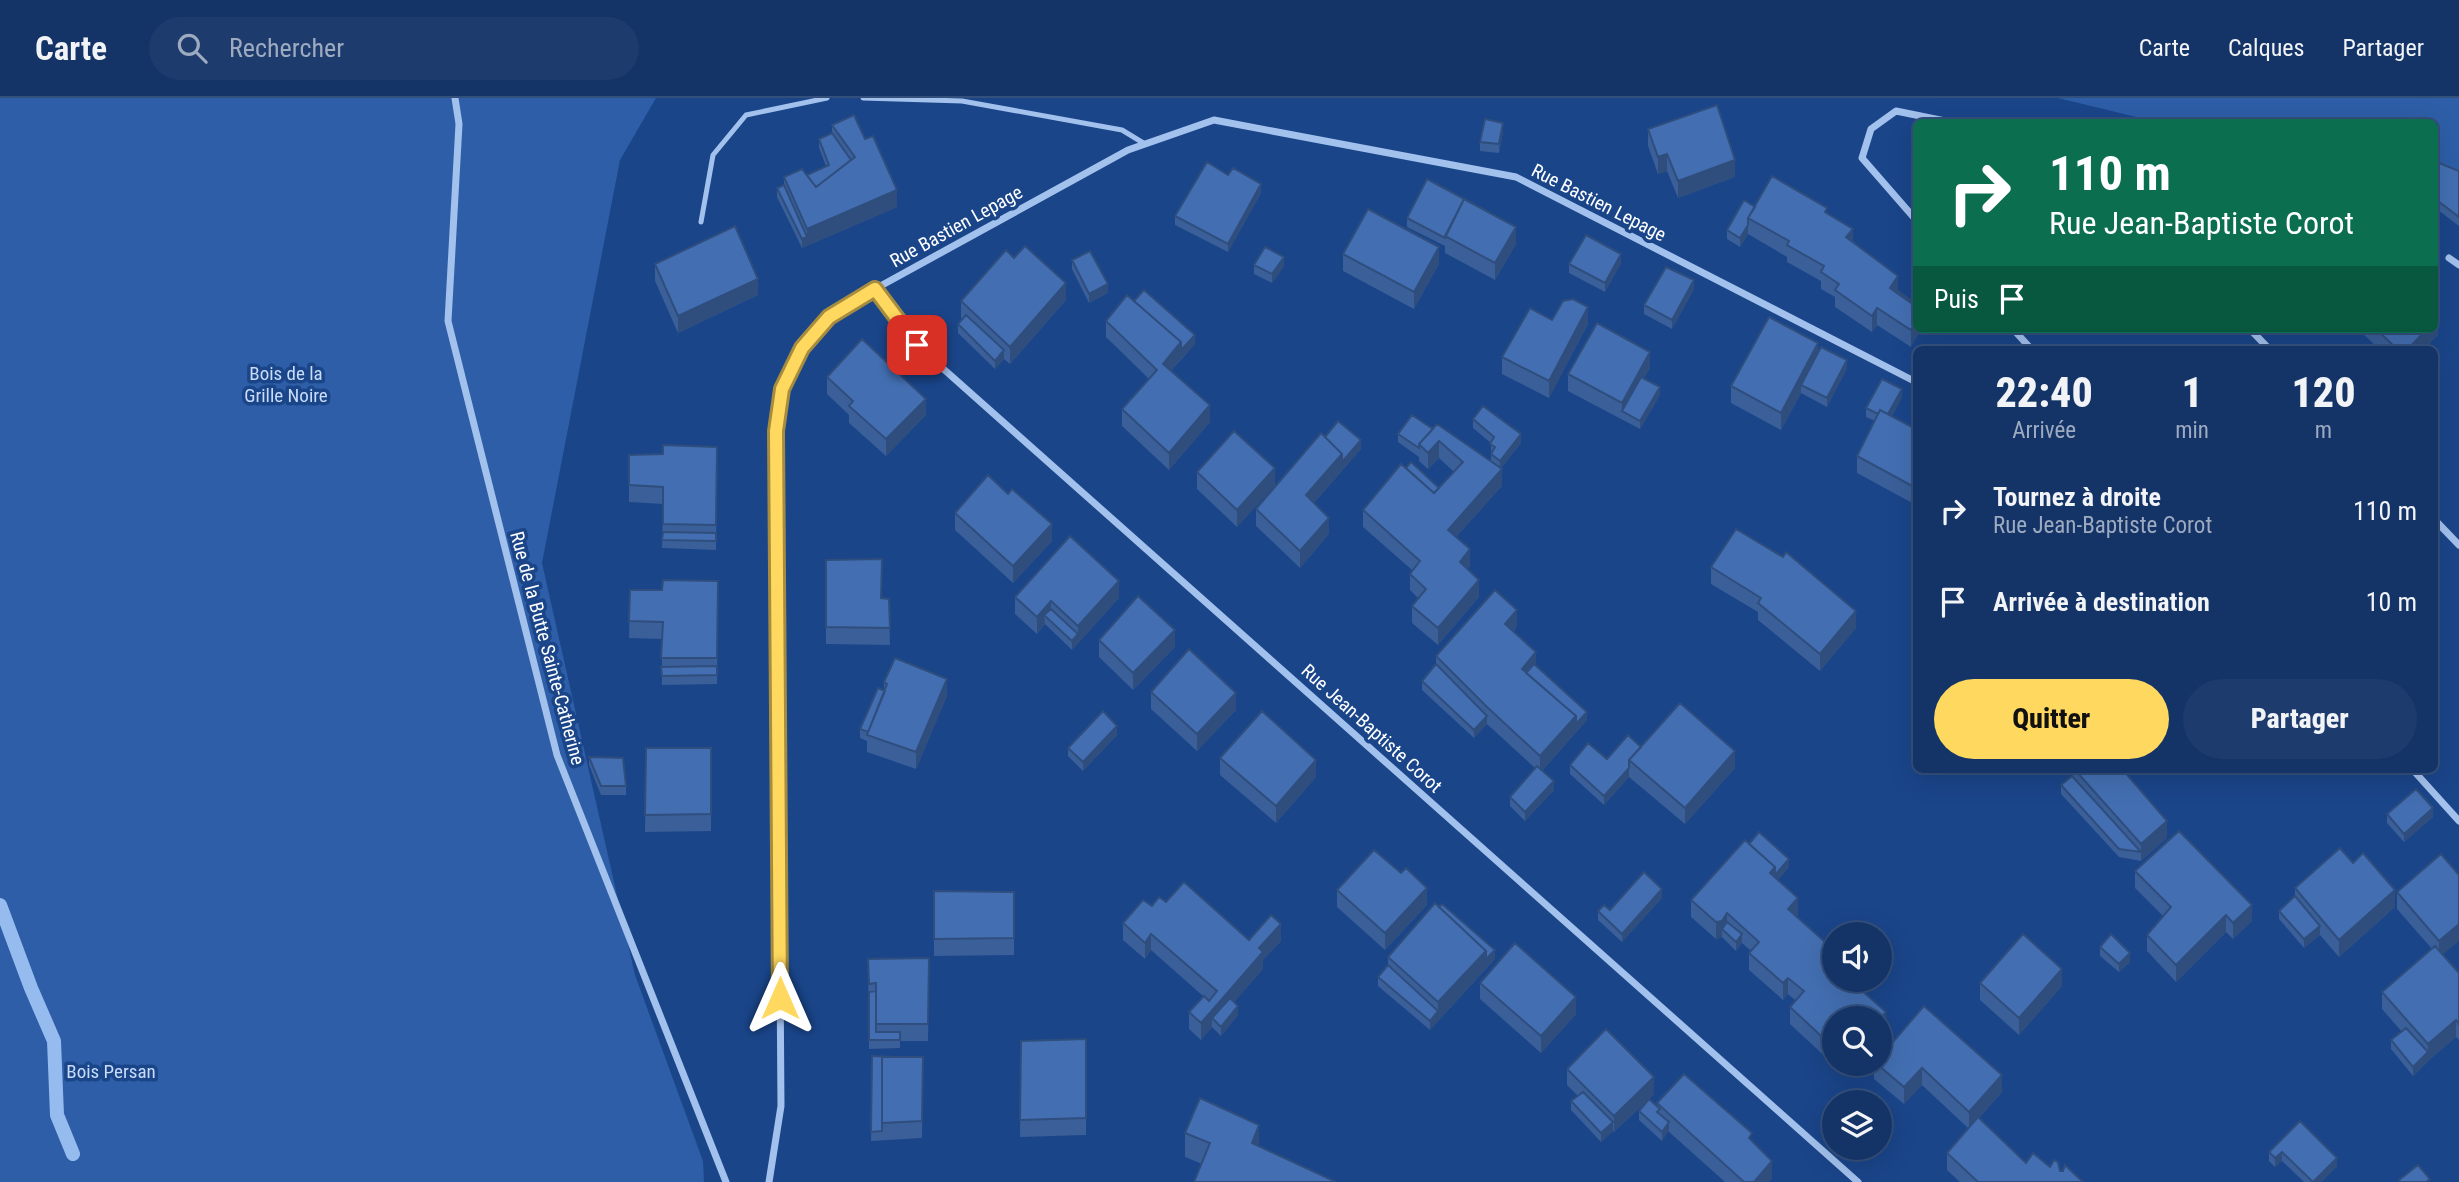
<!DOCTYPE html>
<html lang="fr">
<meta charset="utf-8">
<style>
body{margin:0;font-family:"Roboto Condensed",sans-serif;background:#1d3c6d;color:#f1f3f6;height:100vh;display:flex;flex-direction:column;font-size:26px;white-space:nowrap}
*{box-sizing:border-box;margin:0}
p{font-size:23px;color:#9daac0}
.icon{flex:none;width:38px;height:38px;fill:none;stroke:currentColor;stroke-width:2;stroke-linecap:round;stroke-linejoin:round}
.map{position:relative;flex:1;overflow:hidden}
.drawer{position:absolute;left:1913px;top:248px;width:525px;height:427px;display:flex;flex-direction:column;background:#143467;border-radius:10px;box-shadow:0 7px 28px #0002,0 0 0 2px #334f7b}
.drawer>*{flex:none}
.guide{position:absolute;left:1913px;top:21px;width:525px;height:214px;border-radius:10px;box-shadow:0 7px 28px #0002,0 0 0 2px #334f7b;background:#0b6e4f;color:#fff;overflow:hidden}
.controls{position:absolute;left:1822px;top:824px;display:grid;gap:14px}
.controls a{display:grid;place-items:center;width:70px;height:70px;border-radius:50%;background:#143467;box-shadow:0 7px 28px #0002,0 0 0 2px #334f7b;font-size:35px}
.pin{position:absolute;display:grid;place-items:center;width:60px;height:60px;color:#fff;margin:-30px;border-radius:14px;box-shadow:0 4px 10px #0006}
.me{position:absolute;width:77px;margin:-38px;rotate:0deg;stroke-linejoin:round;filter:drop-shadow(0 0 5px #0008)}
.turn{display:flex;align-items:center;gap:24px;height:147px;padding:0 21px;font-size:32px}
.turn .icon{width:91px;height:91px;stroke-width:2.5}
.turn b{display:block;font-size:49px;line-height:60px}
.then{display:flex;align-items:center;height:66px;padding:0 21px;background:#0003;gap:14px;font-size:26px}
.eta{display:flex;justify-content:space-evenly;align-items:center;height:119px;text-align:center}
.eta b{font-size:42px;font-weight:800;line-height:49px}
.primary-button{display:flex;gap:14px;margin-top:auto;padding:14px 21px}
.primary-button a{flex:1;height:80px;border-radius:42px;background:#ffd85f;color:#111;font-size:28px;font-weight:800;line-height:80px;text-align:center}
.primary-button a+a{background:#1d3c6d;color:#f1f3f6}
ul{padding:0;list-style:none}
li{display:flex;align-items:center;gap:21px;height:91px;padding:0 21px}
li div{flex:1}
li b{display:block;font-size:26px}
li em{font-style:normal}
header{display:flex;align-items:center;gap:42px;box-sizing:border-box;height:98px;padding:0 35px;background:#143467;border-bottom:2px solid #334f7b}
header strong{font-size:33px}
nav{display:flex;gap:38px;margin-inline-start:auto;font-size:24px}
.search{width:490px;height:63px;background:#1d3c6d;display:flex;align-items:center;gap:18px;box-sizing:border-box;padding:0 24px;border-radius:38px;color:#9daac0;font-size:26px}
.map>svg:first-child{display:block}
</style>
<header>
<strong>Carte</strong>
<div class="search"><svg class="icon" aria-label="search" viewBox="0 0 24 24"><circle cx="10" cy="10" r="6"/><path d="M15 15l6 6"/></svg>Rechercher</div>
<nav><a>Carte</a><a>Calques</a><a>Partager</a></nav>
</header>
<div class="map">
<svg width="2459" height="1084" viewBox="0 0 2459 1084">
<rect width="100%" height="100%" fill="#1a4589"/>
<path fill="#2d5ea7" d="M0,0H656L620,62L542,465L635,877L703,1063L704,1084H0Z
M2058,0H2459V99L2434,93V24H2157Z"/>
<g fill="none" stroke-linecap="round" stroke-linejoin="round">
<path stroke="#96bbef" stroke-width="14" d="M0,807L31,890L54,943L57,1017L73,1056"/>
<path stroke="#a3c1ed" stroke-width="5" d="M863,0L962,3L1122,32L1145,46
M701,124L713,57L746,17L827,0"/>
<path stroke="#a3c1ed" stroke-width="7" d="M455,0L459,26L448,223L557,657L726,1084
M1916,122L1862,60L1871,31L1896,13L1950,24
M2449,160L2459,167
M875,191L917,247L930,259L1858,1084
M2013,231L2032,252
M2250,231L2270,252
M2434,421L2459,447
M2413,672L2459,723
M769,1084L781,1008L776,333L782,291L801,250L829,219L875,191L1128,52L1214,22L1516,79L1916,284"/>
</g>
<path fill="#3a5f99" d="M832,27L897,109L802,150L777,99V90L784,87V79L807,77L826,68L819,50V41L832,35Z
M1648,31L1735,79L1678,100L1667,73L1658,76L1648,48Z
M1503,34L1499,55L1480,53V44Z
M2434,63L2459,73V128L2434,109Z
M1228,77L1261,95L1228,154L1175,127V118Z
M1755,109L1831,118L1898,193L1915,205L1911,249L1877,227L1872,234L1835,209V199L1821,191V183L1787,164V159L1748,136L1740,149L1727,141V132Z
M1407,120L1516,146L1495,182L1445,155V148L1407,129Z
M1343,156L1439,166L1414,211L1343,173Z
M1014,160L1066,202L1010,266L1004,261L995,271L958,235V226L963,221L961,220V203Z
M1072,162L1108,195L1089,205L1072,171Z
M1621,165L1605,194L1569,175V166Z
M655,166L758,197L678,235L655,183Z
M1254,167L1284,168L1272,185L1254,176Z
M1694,191L1672,231L1644,216V207Z
M1134,203L1195,246L1171,273L1210,324L1169,372L1122,328V311L1149,281L1106,239V223Z
M1552,222L1588,226L1549,300L1502,276V259Z
M2358,231H2434L2438,237L2423,252H2380Z
M1818,254L1847,270L1827,309L1801,295L1781,332L1731,305V288Z
M1650,270L1644,280L1660,297L1640,331L1568,293V276Z
M827,279L926,317L886,358L849,325V317L827,296Z
M1902,299L1892,318L1916,331V407L1857,375V358L1875,323L1866,319V310Z
M1473,321L1521,345L1501,370L1502,388L1456,439L1470,468L1467,471L1479,499L1438,547L1412,525V508L1418,500L1410,492V476L1412,472L1363,429V412L1406,370L1439,390L1454,374L1439,360L1428,371L1419,363V359L1398,344V336L1433,331L1491,363V345L1473,330Z
M1325,339L1361,351L1314,405L1329,436L1300,470L1256,428V411Z
M717,349L716,452L662,450L663,406L629,404V387L663,356Z
M1197,374L1275,387L1237,429L1197,391Z
M955,415L1052,443L1013,485L955,432Z
M826,462L882,500L889,501L890,547L826,546Z
M1711,469L1856,530L1820,573L1758,522V514L1711,486Z
M718,483L717,586L662,587V541L629,540L630,492H662Z
M1015,499L1119,500L1072,552L1045,526L1037,536L1015,516Z
M1517,528L1513,534L1536,568L1587,622L1542,673L1554,692L1525,723L1510,708V699L1535,670L1487,626L1474,640L1422,592V583L1436,566V558Z
M1099,542L1175,549L1133,592L1099,559Z
M884,584L947,598L916,671L867,654V643L860,640V631L884,592Z
M1151,594L1236,612L1197,653L1151,611Z
M1117,637L1083,673L1068,658V650Z
M1641,649L1735,670L1685,726L1629,679L1604,707L1570,676V667L1607,661Z
M646,650H711V733L645,734Z
M589,659L626,688V697H601L589,667Z
M1220,660L1316,679L1276,725L1220,677Z
M2072,672H2123L2167,740L2141,763L2119,759L2061,696V687L2072,678Z
M2387,716L2433,719L2404,744L2387,725Z
M1759,734L1789,761V769L1778,782L1798,800V817L1796,819L1834,852V882H1850L1886,914V931L1880,938V920H1834V966H1854L1845,977L1790,926V909L1796,903L1788,896L1783,902L1749,872V855L1751,853L1742,845L1736,853L1722,839L1716,841L1691,819V802L1745,742L1749,746Z
M2441,756L2443,857L2459,875V942L2456,939L2428,963L2413,978L2391,951V942L2402,934L2382,911V894L2432,851L2397,811V794Z
M2135,773L2252,823L2233,841L2226,834L2176,884L2147,853V837L2163,818L2135,790Z
M1401,775L1427,807L1385,852L1337,809V792Z
M2295,790L2395,809L2339,859L2320,837L2304,850L2279,821V813L2295,798Z
M934,793L1014,794V857L934,858Z
M1662,800L1622,844L1598,822V813L1610,812Z
M1166,804L1249,842L1281,843L1263,862V871L1234,904L1238,917L1221,938L1212,929L1201,942L1189,931V914L1203,898L1151,852L1145,861L1123,842V825L1152,808Z
M2100,849L2130,864L2119,874L2100,858Z
M1388,859L1495,861L1430,932L1378,888V879L1388,867Z
M868,861L929,877L928,943H900V950L869,951Z
M1480,885L1576,916L1541,955L1480,901Z
M1980,885L2062,888L2019,937L1980,902Z
M1924,908L2002,994L1979,1020L2026,1065L2050,1069L2083,1084H1960L1947,1072V1055L1968,1030L1922,987L1904,1006L1874,981V966H1880Z
M1086,941V1037L1020,1039L1021,943Z
M872,958L923,959L922,1040L871,1043Z
M1567,971L1654,996L1649,1001L1657,1008V1005L1752,1042L1772,1080L1769,1084H1725L1668,1033L1662,1043L1639,1022V1013L1648,1002L1614,1034L1613,1033L1601,1044L1571,1012V1003L1578,998L1567,987Z
M2300,1023L2337,1068L2321,1084H2304L2282,1063L2275,1069L2269,1063V1054Z
M1185,1035L1259,1048L1202,1066L1185,1059Z"/>
<path fill="#2f4e7d" d="M1503,25V34L1499,55V46Z
M1667,56V73L1658,76V59Z
M1735,62V79L1678,100V83Z
M1261,86V95L1228,154V146Z
M897,92V109L802,150V141L807,139V131Z
M1748,127V136L1740,149V140Z
M1516,129V146L1495,182V165Z
M1853,131V148L1846,139Z
M1439,149V166L1414,211V194Z
M1621,156V165L1605,194V185Z
M1284,159V168L1272,185V176Z
M1898,178V195L1890,190Z
M758,181V197L678,235V218Z
M1694,182V191L1672,231V222Z
M1066,185V202L1010,266V249Z
M1108,186V195L1089,205V196Z
M1588,209V226L1549,300V283Z
M1877,210V227L1872,234V218Z
M2438,220V237L2423,252H2407L2427,231H2434V223Z
M1916,223V231H1922L1911,249V232Z
M1195,237V246L1181,261V252Z
M1181,244V261L1163,283V266Z
M1818,245V262L1801,287V295L1781,332V315Z
M1004,252V261L995,271V263Z
M1650,254V270L1626,315L1622,313V305Z
M1847,262V270L1827,309V300Z
M1660,289V297L1640,331V323Z
M1902,291V299L1886,329V320Z
M926,301V317L886,358V341Z
M1210,307V324L1169,372V355Z
M1521,336V345L1500,371V363Z
M1361,342V351L1306,414V397L1342,356Z
M1439,343V360L1428,371V355Z
M1275,370V387L1237,429V412Z
M1502,371V388L1448,448V432Z
M1329,420V436L1300,470V453Z
M1052,426V443L1013,485V468Z
M1470,451V468L1460,481V464Z
M1479,482V499L1438,547V530Z
M1119,483V500L1072,552V543L1078,536V528Z
M1051,503V519L1044,517L1045,526L1037,536V519Z
M1517,512V528L1505,543V526Z
M1856,513V530L1820,573V556Z
M1175,532V549L1133,592V575Z
M1536,554V571L1526,583L1522,571Z
M947,581V598L916,671V654Z
M1236,595V612L1197,653V636Z
M1587,614V622L1540,675V658L1576,618Z
M1487,618V626L1474,640V632Z
M1117,628V637L1083,673V664Z
M1735,653V670L1685,726V710Z
M1316,662V679L1276,725V708Z
M1629,670V679L1604,707V698Z
M1554,683V692L1525,723V714Z
M2433,710V719L2404,744V736Z
M2167,723V740L2141,763V746Z
M1789,761V769L1770,792V775L1775,769Z
M1427,790V807L1385,852V835Z
M1662,791V800L1622,844V836Z
M2395,792V809L2339,859V842Z
M1798,800V817L1788,828V811Z
M2252,807V823L2233,841V825Z
M1727,815V832L1722,831V839L1716,841V824Z
M2226,817V834L2176,884V867Z
M1281,826V843L1263,862V871L1216,925L1212,920V929L1201,942V925L1259,850Z
M2459,826V843L2439,860V843Z
M2320,828V837L2304,850V841Z
M1151,836V852L1145,861V845Z
M1742,836V845L1736,853V844Z
M1495,852V861L1430,932V923L1438,913V904L1486,853Z
M2130,855V864L2119,874V866Z
M2062,871V888L2019,937V920Z
M1788,880V896L1783,902V885Z
M1576,899V916L1541,955V938Z
M1238,908V917L1221,938V929Z
M1886,914V931L1880,938V921Z
M2456,922V939L2428,963V946Z
M2428,954V963L2413,978V969Z
M1845,966H1854L1845,977Z
M1922,970V987L1904,1006V989Z
M2002,977V994L1969,1031V1014Z
M1654,979V996L1614,1034V1018Z
M1613,1024V1033L1601,1044V1035Z
M1669,1024V1032L1662,1043V1034Z
M1259,1027V1051L1252,1045Z
M2282,1054V1063L2275,1069V1060Z
M2337,1060V1068L2321,1084H2313Z
M1772,1063V1080L1769,1084H1754Z"/>
<path fill="#436fb2" stroke="#2f4e7d" stroke-width="2" d="M1717,7L1735,62L1678,83L1667,56L1658,59L1648,31Z
M854,17L865,41L873,38L897,92L807,131L784,79L802,71L816,89L855,59L832,27Z
M1485,21L1503,25L1499,46L1480,44Z
M832,35L851,62L816,89L807,77L829,67L819,41Z
M2434,63L2459,73V119L2434,100Z
M1207,64L1228,77L1233,70L1261,86L1228,146L1175,118Z
M1772,78L1827,110L1825,114L1853,131L1846,139L1898,178L1890,190L1916,208V223L1911,232L1877,210L1872,218L1835,192L1839,186L1821,174L1824,168L1787,147L1789,143L1748,120Z
M1427,81L1468,103L1464,101L1445,140L1407,120Z
M784,87L807,139L802,141L777,90Z
M1464,101L1516,129L1495,165L1445,138Z
M1744,102L1755,109L1748,120V127L1740,140L1727,132Z
M1368,111L1439,149L1414,194L1343,156Z
M735,128L758,181L678,218L655,166Z
M1586,137L1621,156L1605,185L1569,166Z
M1025,148L1066,185L1010,249L961,203L1006,152L1014,160Z
M1265,149L1284,159L1272,176L1254,167Z
M1090,153L1108,186L1089,196L1072,162Z
M1666,169L1694,182L1672,222L1644,207Z
M1895,191L1915,205L1914,207L1894,193Z
M1144,192L1195,237L1181,252V244L1134,203Z
M1127,197L1181,244L1163,266L1210,307L1169,355L1122,311L1157,272L1106,223Z
M1573,201L1588,209L1549,283L1502,259L1530,210L1552,222L1563,203Z
M966,217L1004,252L995,263L958,226Z
M1769,219L1818,245L1781,315L1731,288Z
M1597,225L1650,254L1622,305L1568,276Z
M2376,231H2427L2407,252H2398Z
M862,241L926,301L886,341L849,308L853,303L827,279Z
M1821,249L1847,262L1827,300L1801,287Z
M1641,279L1660,289L1640,323L1622,313Z
M1882,281L1902,291L1888,316L1880,312L1878,316L1866,310Z
M1483,308L1521,336L1500,363L1491,356L1495,349L1490,346L1494,339L1473,321Z
M1880,312L1916,331V390L1857,358Z
M1412,317L1433,331L1419,346V350L1398,336Z
M1338,323L1361,342L1342,364V356L1325,339Z
M1437,326L1502,371L1448,432L1470,451L1460,464L1479,482L1438,530L1412,508L1426,491L1410,476L1420,463L1363,412L1401,366L1434,395L1463,364L1439,343L1428,355L1419,346Z
M1234,333L1275,370L1237,412L1197,374Z
M1321,335L1342,356L1306,397L1329,420L1300,453L1256,411Z
M663,347L717,349L716,427L663,426V389L629,387V357L663,356Z
M1411,364L1439,390L1434,395L1406,370Z
M988,377L1008,396L1012,391L1052,426L1013,468L955,415Z
M1736,431L1783,459L1786,454L1856,513L1820,556L1758,505L1761,500L1711,469Z
M663,434L716,435V443L662,442Z
M1070,438L1119,483L1078,528L1051,503L1037,519L1015,499Z
M882,461L881,500L889,501L890,530L826,529V462Z
M663,482L718,483L717,560H661L663,524L629,523L630,492H662Z
M1495,492L1517,512L1505,526L1536,554L1522,571L1576,618L1540,658L1487,609L1436,558Z
M1138,498L1175,532L1133,575L1099,542Z
M1051,511L1078,536L1072,543L1044,517Z
M1189,551L1236,595L1197,636L1151,594Z
M895,560L947,581L916,654L867,637L887,586L884,584Z
M1436,566L1487,618L1474,632L1422,583Z
M1534,566L1587,614L1576,626V618L1526,575Z
M717,568V577L662,578L661,569Z
M878,590L885,593L868,634L860,631Z
M1680,605L1735,653L1685,710L1629,662Z
M1103,613L1117,628L1083,664L1068,650Z
M1262,613L1316,662L1276,708L1220,660Z
M1628,637L1641,649L1629,662V670L1604,698L1570,667L1588,645L1607,661Z
M646,650H711V716L645,717Z
M589,659L623,660L626,688H601Z
M1537,668L1554,683L1525,714L1510,699Z
M2075,672H2123L2167,723L2141,746Z
M2072,678L2141,754L2119,751L2061,687Z
M2416,691L2433,710L2404,736L2387,716Z
M2179,733L2252,807L2233,825L2226,817L2176,867L2147,837L2171,809L2135,773Z
M1759,734L1789,761L1775,777V769L1749,746Z
M1745,742L1775,769L1770,775L1798,800L1788,811L1834,852V859L1830,864L1834,868V882H1850L1886,914L1880,921L1834,920V950L1790,909L1804,893L1788,880L1783,885L1749,855L1759,844L1727,815L1722,823L1716,824L1691,802Z
M2340,750L2353,765L2363,755L2395,792L2339,842L2295,790Z
M1374,752L1401,775L1406,770L1427,790L1385,835L1337,792Z
M2441,756L2459,777V826L2439,843L2397,794Z
M1644,774L1662,791L1622,836L1598,813L1604,807L1610,812Z
M1184,784L1249,842L1271,817L1281,826L1259,850L1263,854L1201,925L1189,914L1204,898L1209,903L1217,893L1151,836L1145,845L1123,825L1143,802L1152,808L1159,799L1166,804Z
M934,793L1014,794V840L934,841Z
M2295,798L2320,828L2304,841L2279,813Z
M1435,805L1486,853L1438,904L1388,859Z
M1442,806L1495,852L1486,861V853L1439,809Z
M1727,824L1742,836L1736,844L1722,831Z
M2023,836L2062,871L2019,920L1980,885Z
M2111,836L2130,855L2119,866L2100,849Z
M1515,845L1576,899L1541,938L1480,885Z
M2435,848L2459,875V926L2456,922L2428,946L2382,894Z
M929,860L928,926H876V885L869,886L868,861Z
M1388,867L1438,913L1430,923L1378,879Z
M876,893V934H900V942H869V894Z
M1230,900L1238,908L1221,929L1212,920Z
M1924,908L2002,977L1969,1014L1922,970L1904,989L1877,966H1880V959Z
M2406,930L2428,954L2413,969L2391,942Z
M1606,931L1654,979L1614,1018L1567,971Z
M1086,941V1020L1020,1022L1021,943Z
M872,958L896,959H882V1033L871,1034Z
M882,959H923L922,1023L882,1025Z
M1684,976L1752,1035L1749,1040L1772,1063L1754,1084H1744L1657,1005Z
M1583,994L1613,1024L1601,1035L1571,1003Z
M1200,1000L1259,1027L1252,1045L1336,1084H1194L1210,1045L1185,1035Z
M1649,1001L1660,1011L1657,1014L1669,1024L1662,1034L1639,1013Z
M1978,1019L2026,1065L2033,1055L2050,1069L2054,1062L2058,1064L2060,1073H2063L2065,1067L2083,1084H1978L1947,1055Z
M2300,1023L2337,1060L2313,1084L2282,1054L2275,1060L2269,1054Z
M2418,1067L2430,1081L2426,1084H2400L2399,1082Z"/>
<g fill="none" stroke-linecap="round" stroke-linejoin="round">
<g stroke="#a68c3e" stroke-width="18">
<path id="route" d="M780,900L776,333L782,291L802,250L829,219L875,191L917,247"/>
</g>
<use href="#route" stroke="#ffd85f" stroke-width="12"/>
</g>
<g text-anchor="middle" stroke-width="7" stroke-linejoin="round" paint-order="stroke">
<g font-size="19" fill="#fff" stroke="#1a4589">
<text transform="translate(1599 104) rotate(27)" y="7">Rue Bastien Lepage</text>
<text transform="translate(956 128) rotate(-29)" y="7">Rue Bastien Lepage</text>
<text transform="translate(548 550) rotate(75)" y="7">Rue de la Butte Sainte-Catherine</text>
<text transform="translate(1372 630) rotate(42)" y="7">Rue Jean-Baptiste Corot</text>
</g>
<g font-size="19" fill="#c9dcf9" stroke="#1a4589">
<text x="286" y="282">Bois de la<tspan x="286" dy="22">Grille Noire</tspan></text>
<text x="111" y="980">Bois Persan</text>
</g>
</g>
</svg>
<div class="controls">
<a><svg class="icon" aria-label="sound" viewBox="0 0 24 24"><path d="M4 9h4l5-4v14l-5-4H4zM17 9q2 3 0 6"/></svg></a>
<a><svg class="icon" aria-label="search" viewBox="0 0 24 24"><circle cx="10" cy="10" r="6"/><path d="M15 15l6 6"/></svg></a>
<a><svg class="icon" aria-label="layers" viewBox="0 0 24 24"><path d="M12 4l9 5-9 5-9-5zM3 14l9 5 9-5"/></svg></a>
</div>
<div class="pin" style="left:917px;top:247px;background:#d93025"><svg class="icon" aria-label="arrive" viewBox="0 0 24 24"><path d="M6 21V4h12l-3 4 3 4H6"/></svg></div>
<svg class="me" style="left:780px;top:900px" viewBox="-20 -20 40 40"><path d="M0-17L14 15 0 8-14 15z" fill="#ffd85f" stroke="#fff" stroke-width="4"/></svg>
<div class="guide">
<div class="turn"><svg class="icon" aria-label="right" viewBox="0 0 24 24"><path d="M7 20v-9h11M14 6l5 5-5 5"/></svg><div><b>110 m</b>Rue Jean-Baptiste Corot</div></div>
<div class="then">Puis<svg class="icon" aria-label="arrive" viewBox="0 0 24 24"><path d="M6 21V4h12l-3 4 3 4H6"/></svg></div>
</div>
<section class="drawer">
<div class="eta">
<div><b>22:40</b><p>Arrivée</p></div>
<div><b>1</b><p>min</p></div>
<div><b>120</b><p>m</p></div>
</div>
<ul>
<li><svg class="icon" aria-label="right" viewBox="0 0 24 24"><path d="M7 20v-9h11M14 6l5 5-5 5"/></svg><div><b>Tournez à droite</b><p>Rue Jean-Baptiste Corot</p></div><em>110 m</em></li>
<li><svg class="icon" aria-label="arrive" viewBox="0 0 24 24"><path d="M6 21V4h12l-3 4 3 4H6"/></svg><div><b>Arrivée à destination</b></div><em>10 m</em></li>
</ul>
<div class="primary-button"><a>Quitter</a><a>Partager</a></div>
</section>
</div>
